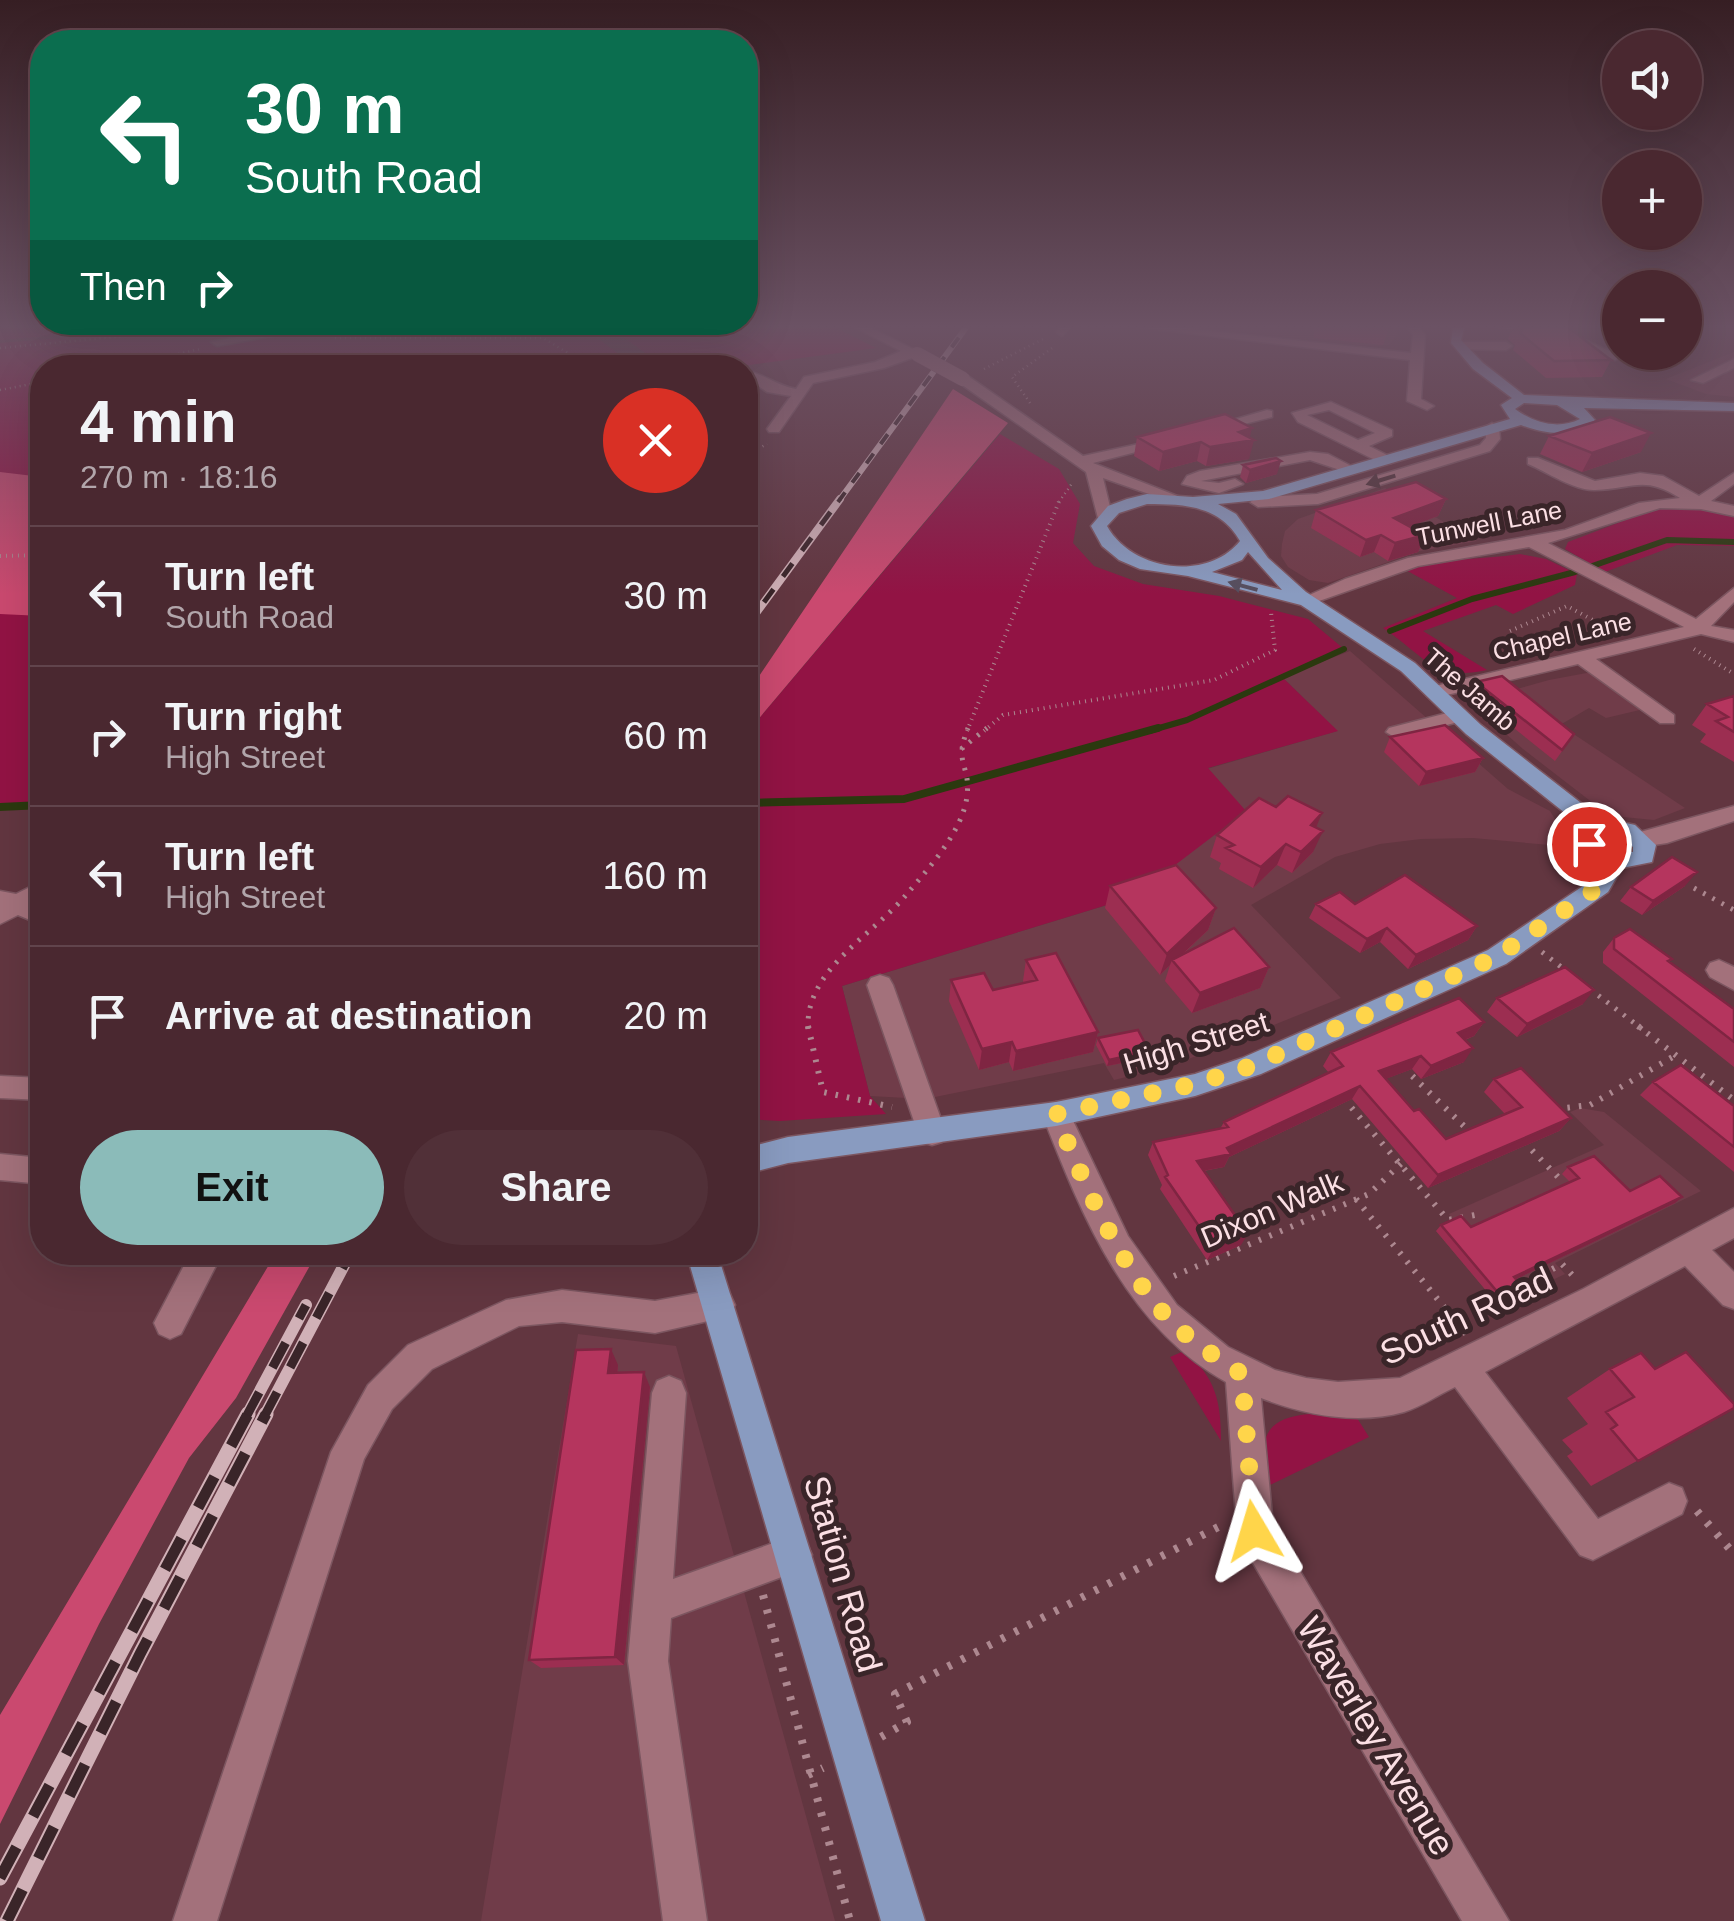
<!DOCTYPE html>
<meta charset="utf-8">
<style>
body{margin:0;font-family:Arial,sans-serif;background:#513038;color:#f1f3f6;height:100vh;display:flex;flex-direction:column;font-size:38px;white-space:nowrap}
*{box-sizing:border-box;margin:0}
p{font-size:32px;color:#b2a6ab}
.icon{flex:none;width:55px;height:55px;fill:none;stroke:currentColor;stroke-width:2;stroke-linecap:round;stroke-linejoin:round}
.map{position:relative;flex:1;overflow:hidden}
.side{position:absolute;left:30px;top:355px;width:728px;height:910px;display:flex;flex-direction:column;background:#4a2830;border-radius:40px;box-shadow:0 10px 40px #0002,0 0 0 2px #61444c}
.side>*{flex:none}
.guide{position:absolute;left:30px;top:30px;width:728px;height:305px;border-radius:40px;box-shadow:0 10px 40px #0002,0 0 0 2px #61444c;background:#0b6e4f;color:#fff;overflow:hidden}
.controls{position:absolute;left:1602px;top:30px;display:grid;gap:20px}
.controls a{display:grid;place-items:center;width:100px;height:100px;border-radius:50%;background:#4a2830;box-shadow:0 10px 40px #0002,0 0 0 2px #61444c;font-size:50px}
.pin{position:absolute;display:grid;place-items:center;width:85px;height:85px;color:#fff;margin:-42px;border:5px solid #fff;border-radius:50%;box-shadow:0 2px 10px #0007}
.me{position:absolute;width:110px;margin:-55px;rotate:353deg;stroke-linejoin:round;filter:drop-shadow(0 0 8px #0008)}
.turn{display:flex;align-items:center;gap:35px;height:210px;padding:0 50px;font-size:45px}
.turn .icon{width:130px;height:130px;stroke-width:2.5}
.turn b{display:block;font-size:70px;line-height:85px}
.then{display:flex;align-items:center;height:95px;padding:0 50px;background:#0003;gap:20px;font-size:38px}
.round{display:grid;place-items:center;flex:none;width:105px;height:105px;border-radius:52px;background:#513038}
.headline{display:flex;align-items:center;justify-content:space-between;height:170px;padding:0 50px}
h1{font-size:60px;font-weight:700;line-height:75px}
.action{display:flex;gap:20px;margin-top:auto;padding:20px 50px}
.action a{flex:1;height:115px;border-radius:60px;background:#8bbbb9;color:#111;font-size:40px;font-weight:700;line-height:115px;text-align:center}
.action a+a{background:#513038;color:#f1f3f6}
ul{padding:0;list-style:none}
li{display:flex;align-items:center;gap:30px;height:140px;padding:0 50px;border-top:2px solid #61444c}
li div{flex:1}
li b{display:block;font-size:38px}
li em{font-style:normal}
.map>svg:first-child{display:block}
</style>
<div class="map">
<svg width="1734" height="1921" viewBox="0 0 1734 1921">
<rect width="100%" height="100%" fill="#623640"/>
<path fill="#703c49" d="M1176,325H1395L1397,335L1389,345L1366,346Z
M1734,352V397L1706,394L1666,379Z
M1385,488L1477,541L1420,551L1328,583L1309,580L1288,567L1281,556L1282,544L1285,531L1298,519Z
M1350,651L1508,789L1550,811L1572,847L1473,838L1421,839L1380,844L1335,857L1251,905L1341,998L1171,1066L1114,1080L1104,1063L925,1099L870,1096L842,986L1169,886L1162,875L1207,769L1337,731L1282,677Z
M1592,672L1644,709L1606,718L1589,708L1560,725L1685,808L1654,820L1623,817L1602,810L1523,749L1470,702L1549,680Z
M1580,1108L1604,1112L1701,1191L1555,1263L1565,1274L1499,1306L1436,1231L1455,1222L1449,1214L1604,1145L1570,1112Z
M578,1334L676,1346L835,1921H481Z"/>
<path fill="#921344" d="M0,325H181L0,340Z
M290,325H580L636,367L42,368V805L0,807V343L172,329Z
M606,325H830L876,348L735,367H665Z
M1000,434L1059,469L1080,504L1073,543L1094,566L1143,584L1219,596L1308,619L1344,649L1283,678L1338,731L1208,768L1246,811L1162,875L1169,886L842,986L870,1096L886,1114L780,1121L745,1119V735Z
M1660,507H1692L1734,517V546L1677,545L1605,572L1565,549L1568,542Z
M1520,554L1546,559L1577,574L1575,585L1513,614L1496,605L1423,631L1487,670C1433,682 1424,655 1383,628L1457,598L1402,568C1441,558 1480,560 1520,554Z
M1184,1351C1216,1377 1221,1402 1221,1441L1170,1357Z
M1310,1414L1357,1418L1369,1437L1264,1488C1262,1445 1257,1418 1310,1414Z"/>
<path fill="#ca496f" d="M953,389L1008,423L745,735V697Z
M0,472L42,477V616L0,614Z
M276,1253H317L236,1398L189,1458L99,1624L0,1824V1715Z"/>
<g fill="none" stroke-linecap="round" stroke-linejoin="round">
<path stroke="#2b390f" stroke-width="6" d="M1390,631L1472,599L1575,572L1667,540L1734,542
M1149,731L1187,720L1344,649"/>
<path stroke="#2b390f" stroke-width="8" d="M745,803L904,799L1158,728
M0,807L42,805"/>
<g stroke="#7c5660" stroke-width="3">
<path id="minor" d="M305,325H332L217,346L211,342Z
M850,325H865L923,354L884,368L813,383L779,432H769L767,429L791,396L767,392L745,377V371C759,371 777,386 796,389L804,377L875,362L901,351Z
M1061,325H1073L1062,336L1056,332Z
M1121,325H1157L1411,353L1413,335L1406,325H1418L1425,335L1421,399L1434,406L1427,410L1407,401L1410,360Z
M1484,325L1561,330L1621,356L1615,360L1559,337Z
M1461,342H1506L1512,346L1506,350L1457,349Z
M1734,359V368L1703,383L1691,380Z
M958,376H968L1083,456L1171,437V443L1093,463L1185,499L1172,502L1103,478L1112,515L1098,518L1086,472L958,382Z
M1331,402L1392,430V436L1369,446L1391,457V463H1381L1298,422L1292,413ZM1329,410L1375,433L1358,440L1307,415Z
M1267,410L1272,411V417L1209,433L1202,429Z
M1492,423L1499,427L1500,439L1490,451L1318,504L1258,507L1250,502L1258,497L1317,494L1480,445L1486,438L1485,427Z
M1310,452L1328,454L1359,470L1352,474L1310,460L1201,481L1219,483L1235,479L1243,484L1219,493L1182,484L1187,476L1200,471Z
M1528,458H1538L1595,481L1640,473L1663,476L1699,496L1734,473V484L1711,501L1734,506V516L1701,509L1660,508L1548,543L1696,619L1734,588V602L1711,626L1734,630V642L1701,634L1596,659L1674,715V723H1660L1578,664L1434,698L1427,696V688L1684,627L1529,547L1418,566L1305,606L1296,601L1345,579L1408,558L1565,530L1639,503L1680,498C1643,475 1634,489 1595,490C1575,491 1547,472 1528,464Z
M1459,710L1466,712V720L1396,738L1386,732L1389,728Z
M1734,806V821L1667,843L1641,847L1630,839L1633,834Z
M42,881V900L37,903L42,906V925L18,915L0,924V891L16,894Z
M1719,960L1734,967V990L1710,977L1706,970L1710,963Z
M880,975L889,978L893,985L946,1133L942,1142L932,1145L922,1142L918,1133L867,985L871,978Z
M0,1076L42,1078V1100L0,1098Z
M1056,1102L1066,1106L1128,1236L1177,1305L1228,1347L1275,1370L1306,1378L1338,1382L1400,1378L1583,1289L1734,1208V1238L1712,1250L1734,1272V1309L1723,1305L1685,1266L1485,1372L1598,1519L1669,1483L1682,1488L1687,1501L1682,1514L1593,1560L1580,1555L1455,1387C1438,1395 1421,1407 1404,1412C1358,1425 1304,1415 1261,1398L1273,1526L1509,1921H1462L1242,1544L1237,1531L1226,1382C1126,1326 1082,1216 1042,1114L1046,1106Z
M0,1154L42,1158V1184L0,1180Z
M191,1252H223L181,1334L170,1339L159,1334L154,1323Z
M719,1289L730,1294L735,1305L730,1316L655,1333L562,1322L519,1326L432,1369L392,1409L364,1459L217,1921H173L331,1452L368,1385L408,1345L506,1300L562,1290L655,1301Z
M669,1376L681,1381L686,1393L673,1579L793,1536L806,1542L812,1555L806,1568L671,1618L668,1661L707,1921H663L628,1661L652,1393L657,1381Z"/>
</g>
<g stroke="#7c5660" stroke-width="3">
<path id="major" d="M1453,325H1465L1461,340L1483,363L1524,395L1734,403V411L1584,408L1595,420C1574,439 1545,434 1521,425L1269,499L1218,504L1236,514L1268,558L1306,592L1415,663L1481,725L1599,817L1635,825L1656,845L1652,862L1622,868L1608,892L1506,964L1261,1074L1195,1096L1056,1126L788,1163L745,1174V1148L788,1137L1056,1102L1195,1074L1242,1058L1488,950L1592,880L1600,863C1587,856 1580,846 1575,832L1580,825L1466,734L1401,671L1301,605L1188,576L1140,569L1119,560L1102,546L1091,526L1108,506L1127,499L1147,494L1193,497L1263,491L1510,419L1501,405L1512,398L1473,369L1451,343ZM1524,403L1557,405L1580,419C1558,430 1534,423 1515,409ZM1147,504C1183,504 1220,505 1240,541C1207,582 1132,571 1107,526L1119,513ZM1248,552L1282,590L1212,572L1242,560ZM1604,832L1620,836L1633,847V852L1609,848L1598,835Z
M686,1252H717L925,1921H881Z"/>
</g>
<path stroke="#ad8890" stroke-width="2.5" stroke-dasharray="1 4" stroke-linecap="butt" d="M0,326L5,325
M335,338H543L593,368
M0,348L187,330L202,331V335
M115,368L200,349
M984,369L1045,338
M0,390L42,382
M1030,403L1012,377L1055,346
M745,456L767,444
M1059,502L1073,482"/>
<path stroke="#ad8890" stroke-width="4" stroke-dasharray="1 5" stroke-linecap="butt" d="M0,556L42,555
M1510,631L1567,606L1613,631
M1694,649L1734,674
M967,731L1060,499
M984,731L1003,715L1214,680L1275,650L1271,612"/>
<path stroke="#ad8890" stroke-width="5" stroke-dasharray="2.5 8" stroke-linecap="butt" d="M961,749L987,728
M1694,888L1734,910
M1542,952L1565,970
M1590,989L1642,1029
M808,1029C805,970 872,936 906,895C928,869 963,831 967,796C971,764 953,765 968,728"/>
<path stroke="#ad8890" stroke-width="6" stroke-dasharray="2.5 9" stroke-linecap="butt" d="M808,1026L823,1092L892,1107
M1638,1026L1734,1100
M1404,1068L1469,1131
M1344,1099L1448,1220L1475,1215
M1556,1109L1590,1105L1676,1055
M1524,1142L1559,1178
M1356,1199L1466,1334
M1174,1276L1369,1194L1407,1158
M1532,1280L1562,1264L1574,1277"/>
<path stroke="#ad8890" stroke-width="8" stroke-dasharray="4 11" stroke-linecap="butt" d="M1697,1511L1734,1554
M763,1595L850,1921
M881,1737L907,1722L895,1694L1222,1525
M808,1775L823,1768"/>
<use href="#minor" fill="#a3717b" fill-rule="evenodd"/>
<use href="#major" fill="#899bc0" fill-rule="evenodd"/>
<g stroke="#d1b1b7" stroke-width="6">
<path id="rail-far3" d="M838,502L968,325"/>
</g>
<g stroke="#d1b1b7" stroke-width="8">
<path id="rail-far2" d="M745,628L840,499"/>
</g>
<g stroke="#d1b1b7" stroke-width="12">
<path id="rail-far1" d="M246,1417L306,1305
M264,1417L351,1252"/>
</g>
<g stroke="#d1b1b7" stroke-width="15">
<path id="rail" d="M0,1878L248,1414
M7,1921L140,1654L266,1414"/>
</g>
<use href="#rail-far3" stroke="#3a2529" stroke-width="4" stroke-dasharray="12" stroke-linecap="butt"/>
<use href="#rail-far2" stroke="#3a2529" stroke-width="5" stroke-dasharray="16" stroke-linecap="butt"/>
<use href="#rail-far1" stroke="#3a2529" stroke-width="9" stroke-dasharray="28" stroke-linecap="butt"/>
<use href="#rail" stroke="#3a2529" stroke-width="11" stroke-dasharray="35" stroke-linecap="butt"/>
<g stroke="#7c5660" stroke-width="15" stroke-linecap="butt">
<path id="minor-bridge" d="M917,354L963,379"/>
</g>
<use href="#minor-bridge" stroke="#a3717b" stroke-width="14"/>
</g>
<path fill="#9c2e51" d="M1314,325H1390L1383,345L1314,338Z
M1514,325H1565L1611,360L1602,377L1546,378L1513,350L1515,345L1508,339Z
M1549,436L1641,452L1582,472L1540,454Z
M1137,437H1250L1249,459L1206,466L1197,461L1159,471L1134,456Z
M1243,465L1277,474L1246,483L1240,477Z
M1446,499L1438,516L1410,526L1425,535L1418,552L1388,561L1374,552L1360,557L1311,528L1316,510Z
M1476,682L1574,734L1555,761L1470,693Z
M1734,696V762L1700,742L1706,734L1692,725L1707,704Z
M1390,737L1483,758L1475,772L1419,786L1384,752Z
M1276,807L1316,828L1313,852L1292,873L1277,865L1253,888L1219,869L1221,863L1210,857L1217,835Z
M1110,886L1216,908L1208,930L1181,956L1269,967L1260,988L1192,1013L1165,981L1170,965L1160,975L1105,908Z
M1685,886L1642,915L1620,901L1631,887Z
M1316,904H1355L1477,926L1468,940L1408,969L1380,942L1360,953L1309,918Z
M1614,938L1672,959L1669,962L1734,1009V1067L1603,963V952Z
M1026,960L1098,1032L1093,1052L1013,1071L1009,1062L979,1070L949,1001L951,980L993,990L1024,983L1023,981Z
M1497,998L1583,1004L1517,1037L1487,1012Z
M1484,1022L1474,1036L1465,1040L1464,1062L1421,1079L1412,1069L1385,1079L1414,1111L1446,1139L1505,1114L1484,1092L1494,1079L1571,1118L1559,1131L1428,1188L1352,1099L1229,1157L1224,1167L1204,1171L1241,1245L1207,1260L1160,1189L1162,1185L1148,1155L1153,1142L1220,1129L1224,1122L1329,1073L1323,1066L1331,1052Z
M1098,1038L1147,1058L1107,1066L1096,1045Z
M1653,1082L1734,1106V1172L1640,1095Z
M1568,1167L1630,1191L1675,1203L1516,1279L1526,1291L1520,1296L1499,1306L1436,1231L1441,1225L1471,1227L1570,1182L1562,1174Z
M618,1365L617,1373L650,1387L624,1665L541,1668L529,1660Z
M1610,1369H1655L1734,1408L1591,1486L1567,1456L1573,1452L1562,1440L1588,1424L1567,1398Z"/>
<path fill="#7f2542" d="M1252,428L1249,441L1254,440L1249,459L1206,466L1210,447L1239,432Z
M1651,433L1641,452L1582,472L1592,453Z
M1201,442L1197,461L1159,471L1163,452Z
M1281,461L1277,474L1246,483L1250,470Z
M1446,499L1438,516L1387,535L1394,518Z
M1381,535L1374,552L1360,557L1366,540Z
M1425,535L1418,552L1388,561L1395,543Z
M1483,758L1475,772L1419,786L1426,772Z
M1322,813L1313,835L1311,825Z
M1323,831L1313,852L1292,873L1301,852Z
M1286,844L1277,865L1253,888L1261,867Z
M1697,872L1685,886L1642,915L1653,901Z
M1216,908L1208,930L1174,962L1172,960L1170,965L1160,975L1167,954Z
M1477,926L1468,940L1408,969L1416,955Z
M1387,928L1380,942L1360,953L1367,939Z
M1269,967L1260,988L1192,1013L1200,993Z
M1594,990L1583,1004L1517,1037L1527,1024Z
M1484,1022L1474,1036L1448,1046L1458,1033Z
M1098,1032L1093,1052L1013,1071L1016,1051Z
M1012,1042L1009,1062L979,1070L982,1049Z
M1473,1048L1464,1062L1421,1079L1431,1066Z
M1149,1051L1147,1058L1107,1066L1109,1060Z
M1421,1056L1412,1069L1370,1085L1379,1071Z
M1360,1086L1352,1099L1229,1157L1224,1167L1191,1173L1197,1161Z
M1571,1118L1559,1131L1428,1188L1438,1175Z
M1682,1197L1675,1203L1508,1283L1514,1277Z
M1248,1234L1241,1245L1207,1260L1214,1248Z
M1526,1291L1520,1296L1499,1306L1505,1301Z
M611,1349L618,1365L616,1389L608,1373Z
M644,1372L650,1387L624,1665L615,1657Z"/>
<path fill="#b5355e" stroke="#7f2542" stroke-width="2.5" d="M1519,325H1565L1611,360L1554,361L1520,333L1523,328Z
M1225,414L1252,428L1239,432L1254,440L1210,447L1201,442L1163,452L1137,437Z
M1610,417L1651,433L1592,453L1549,436Z
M1276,458L1281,461L1250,470L1243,465Z
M1416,482L1446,499L1394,518L1425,535L1395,543L1381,535L1366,540L1316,510Z
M1502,676L1574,734L1562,750L1476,682Z
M1734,696V732L1716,721L1728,717L1707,704Z
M1445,725L1483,758L1426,772L1390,737Z
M1288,796L1322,813L1311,825L1323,831L1301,852L1286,844L1261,867L1226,848L1234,845L1217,835L1259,798L1276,807Z
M1672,857L1697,872L1653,901L1631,887Z
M1176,865L1216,908L1167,954L1110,886Z
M1405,875L1477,926L1416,955L1387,928L1367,939L1316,904L1340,892L1355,904Z
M1234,928L1269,967L1200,993L1172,960Z
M1630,929L1672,959L1668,961L1734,1009V1042L1614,949V938Z
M1056,953L1098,1032L1016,1051L1012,1042L982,1049L951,980L984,973L993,990L1037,980L1026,960Z
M1565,967L1594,990L1527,1024L1497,998Z
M1459,998L1484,1022L1458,1033L1473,1048L1431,1066L1421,1056L1379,1071L1414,1111L1419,1109L1446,1139L1522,1107L1494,1079L1521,1068L1571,1118L1438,1175L1360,1086L1227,1148L1231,1154L1197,1161L1248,1234L1214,1248L1165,1177L1168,1175L1153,1142L1228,1127L1224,1122L1343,1066L1331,1052Z
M1138,1030L1149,1051L1109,1060L1098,1038Z
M1681,1065L1734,1106V1147L1653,1082Z
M1594,1156L1630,1191L1660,1176L1682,1197L1514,1277L1526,1291L1505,1301L1441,1225L1461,1216L1471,1227L1579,1178L1568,1167Z
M611,1349L608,1373L644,1372L615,1657L529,1660L576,1350Z
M1686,1352L1734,1404V1408L1638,1461L1611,1429L1617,1425L1606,1412L1634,1397L1610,1369L1641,1353L1655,1369Z"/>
<defs><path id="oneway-solid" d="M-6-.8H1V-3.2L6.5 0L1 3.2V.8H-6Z" transform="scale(2.5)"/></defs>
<use fill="#4f3439" href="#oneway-solid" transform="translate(1381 480) rotate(163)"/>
<use fill="#564e5e" href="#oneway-solid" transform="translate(1243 586) rotate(-165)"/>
<linearGradient id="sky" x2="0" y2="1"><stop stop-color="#361e23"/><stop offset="0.55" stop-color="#6b5264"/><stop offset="1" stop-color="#6b5264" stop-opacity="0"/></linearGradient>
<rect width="1734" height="594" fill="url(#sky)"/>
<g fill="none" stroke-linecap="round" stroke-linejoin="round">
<path stroke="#ffd54a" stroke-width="18" stroke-dasharray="0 32.4" d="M1254,1531L1242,1374C1216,1357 1189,1340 1168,1318C1121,1269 1081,1177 1056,1114L1195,1084L1251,1066L1496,957L1600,886L1610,874L1613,859L1589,844"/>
</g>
<g text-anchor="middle" stroke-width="10" stroke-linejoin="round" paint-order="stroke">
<g font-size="25" fill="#fbdfe4" stroke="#3a2529">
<text transform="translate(1489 523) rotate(-11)" y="9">Tunwell Lane</text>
<text transform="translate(1562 636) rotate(-13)" y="9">Chapel Lane</text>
<text transform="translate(1470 689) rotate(41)" y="9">The Jamb</text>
</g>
<g font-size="30" fill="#fbdfe4" stroke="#3a2529">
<text transform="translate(1196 1043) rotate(-17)" y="10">High Street</text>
<text transform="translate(1272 1210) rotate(-23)" y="10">Dixon Walk</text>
</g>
<g font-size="35" fill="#fbdfe4" stroke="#3a2529">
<text transform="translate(1466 1316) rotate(-25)" y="12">South Road</text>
<text transform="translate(843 1574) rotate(74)" y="12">Station Road</text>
<text transform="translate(1376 1736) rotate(59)" y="12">Waverley Avenue</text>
</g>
</g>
</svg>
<div class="controls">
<a><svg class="icon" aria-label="sound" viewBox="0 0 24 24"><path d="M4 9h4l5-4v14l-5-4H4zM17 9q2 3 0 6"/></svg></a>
<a>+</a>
<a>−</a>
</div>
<div class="pin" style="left:1589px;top:844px;background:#d93025"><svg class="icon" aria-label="arrive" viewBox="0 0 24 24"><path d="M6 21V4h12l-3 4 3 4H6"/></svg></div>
<svg class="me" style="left:1254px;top:1531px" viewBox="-20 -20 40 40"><path d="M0-17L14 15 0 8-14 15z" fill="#ffd54a" stroke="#fff" stroke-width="4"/></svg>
<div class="guide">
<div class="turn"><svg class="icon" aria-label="left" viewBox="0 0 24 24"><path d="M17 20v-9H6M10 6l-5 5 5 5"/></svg><div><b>30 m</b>South Road</div></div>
<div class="then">Then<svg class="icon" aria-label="right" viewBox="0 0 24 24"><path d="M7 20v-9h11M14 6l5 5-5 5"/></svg></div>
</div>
<section class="side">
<div class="headline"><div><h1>4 min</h1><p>270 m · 18:16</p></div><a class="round" style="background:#d93025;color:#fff"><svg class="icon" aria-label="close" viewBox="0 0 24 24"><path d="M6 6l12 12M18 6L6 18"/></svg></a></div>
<ul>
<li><svg class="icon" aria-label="left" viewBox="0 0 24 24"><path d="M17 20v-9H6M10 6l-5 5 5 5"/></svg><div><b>Turn left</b><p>South Road</p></div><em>30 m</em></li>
<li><svg class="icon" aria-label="right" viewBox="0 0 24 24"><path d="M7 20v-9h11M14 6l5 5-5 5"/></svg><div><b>Turn right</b><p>High Street</p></div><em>60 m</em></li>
<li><svg class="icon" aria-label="left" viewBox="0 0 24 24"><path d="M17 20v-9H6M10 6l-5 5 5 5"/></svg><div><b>Turn left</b><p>High Street</p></div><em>160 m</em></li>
<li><svg class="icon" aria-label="arrive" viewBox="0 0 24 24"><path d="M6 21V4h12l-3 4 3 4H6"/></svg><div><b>Arrive at destination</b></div><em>20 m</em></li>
</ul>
<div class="action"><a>Exit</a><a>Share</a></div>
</section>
</div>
